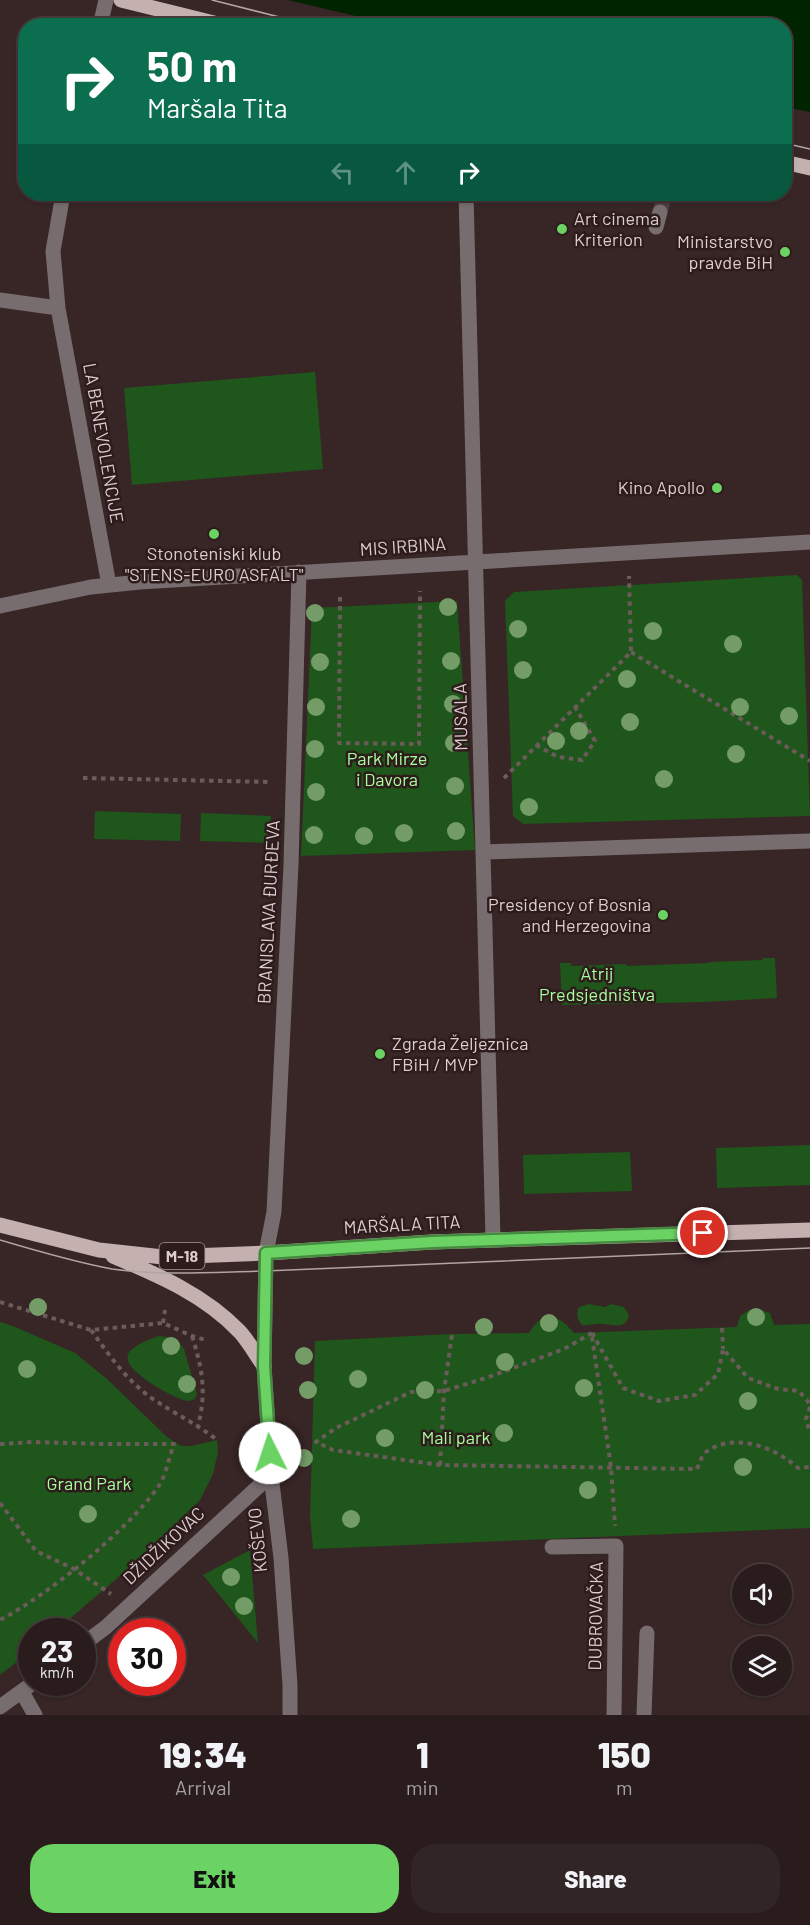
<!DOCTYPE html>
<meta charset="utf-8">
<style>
body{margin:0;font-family:Barlow,sans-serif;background:#322525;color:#f1f3f6;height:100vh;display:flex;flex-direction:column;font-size:22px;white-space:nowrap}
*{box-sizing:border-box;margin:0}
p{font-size:20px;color:#a5a1a3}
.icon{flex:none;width:33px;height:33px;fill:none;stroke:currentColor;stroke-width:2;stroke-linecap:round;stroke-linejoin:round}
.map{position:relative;height:1715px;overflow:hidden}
.panel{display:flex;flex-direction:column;background:#2a1c1c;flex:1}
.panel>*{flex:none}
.hud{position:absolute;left:18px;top:18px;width:774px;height:183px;border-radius:24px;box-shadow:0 2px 4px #0004,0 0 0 2px #463a3b;background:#0b6e4f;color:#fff;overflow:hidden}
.tools{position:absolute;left:732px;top:1564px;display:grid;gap:12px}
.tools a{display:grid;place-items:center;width:60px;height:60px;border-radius:50%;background:#2a1c1c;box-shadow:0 2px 4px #0004,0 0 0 2px #463a3b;font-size:30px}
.speed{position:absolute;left:18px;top:1618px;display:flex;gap:12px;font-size:30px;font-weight:700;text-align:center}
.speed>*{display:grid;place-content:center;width:78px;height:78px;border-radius:50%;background:#2a1c1c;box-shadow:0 2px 4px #0004,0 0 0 2px #463a3b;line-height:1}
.speed small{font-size:15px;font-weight:400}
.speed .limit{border:9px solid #d22;background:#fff;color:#111}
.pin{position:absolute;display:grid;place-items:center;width:51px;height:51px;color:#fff;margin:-26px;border:3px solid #fff;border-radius:50%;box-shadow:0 2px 6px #0007}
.me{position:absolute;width:66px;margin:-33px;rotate:356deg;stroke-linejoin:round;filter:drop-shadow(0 0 4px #0008)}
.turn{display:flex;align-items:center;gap:21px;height:126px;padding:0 30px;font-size:27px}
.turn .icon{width:78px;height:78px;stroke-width:2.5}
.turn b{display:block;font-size:42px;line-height:51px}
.lanes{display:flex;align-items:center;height:57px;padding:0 30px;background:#0003;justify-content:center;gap:30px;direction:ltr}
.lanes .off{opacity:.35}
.eta{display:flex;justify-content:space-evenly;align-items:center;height:102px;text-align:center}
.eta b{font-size:36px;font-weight:800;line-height:42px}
.action{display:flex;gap:12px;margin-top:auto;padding:12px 30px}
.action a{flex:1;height:69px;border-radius:24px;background:#6bd363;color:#111;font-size:24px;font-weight:800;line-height:69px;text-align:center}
.action a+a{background:#322525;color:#f1f3f6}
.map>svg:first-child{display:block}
</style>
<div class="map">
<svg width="810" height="1715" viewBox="0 0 810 1715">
<rect width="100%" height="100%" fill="#382526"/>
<path fill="#1f561b" d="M315,372L323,469L132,485L124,388Z
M797,575L802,580L810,816L523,824L513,816L505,601L514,592Z
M457,601L475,850L301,856L312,608Z
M95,811L181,814L180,841L94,839Z
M201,813L271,816L270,843L200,841Z
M763,958H775L777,998L704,1002L562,1005L560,963H571V966L626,964L627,966L709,963V962L762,960Z
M810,1145V1185L717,1188L716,1148Z
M630,1152L632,1191L524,1194L523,1155Z
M589,1304L605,1307L611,1304L624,1307L629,1315C625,1331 613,1324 601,1324C594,1323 589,1326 582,1325C577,1319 576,1314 579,1307Z
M749,1310H760L770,1313L774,1325L810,1324V1528L313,1549L310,1516L315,1341L452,1334L529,1333C543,1309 558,1314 574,1333L737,1327L740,1316Z
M0,1322L13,1326L75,1353L107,1379L167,1437L181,1446H192L217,1440L218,1452L213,1474L200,1500L134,1564L54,1632H32L31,1651L0,1675Z
M159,1336L176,1338L184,1349L197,1394L195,1399L190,1401C176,1401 138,1377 130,1365C127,1360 127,1357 129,1352C138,1343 148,1340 159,1336Z
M250,1550L258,1643L203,1575Z"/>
<path fill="#002300" d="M288,0H810V112L785,107L784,26H398Z"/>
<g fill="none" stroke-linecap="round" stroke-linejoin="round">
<path stroke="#503e3f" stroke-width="15" stroke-dasharray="15 8" stroke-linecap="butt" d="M660,212L665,194"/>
<path stroke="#6c5b5b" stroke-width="4" stroke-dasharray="4.5 4.5" stroke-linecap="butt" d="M340,597L339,743L419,744L420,591
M631,652L810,761
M536,745L558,757L582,760L595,741L575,707
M83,778L272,782
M504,778L631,652L629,576
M0,1302L91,1330L163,1323L192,1336L206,1340
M163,1323L165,1310
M722,1328L723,1349
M91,1330C109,1355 128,1382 153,1399C175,1414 197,1424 217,1440
M592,1333L564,1349L489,1377L444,1391L411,1392L336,1428L316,1442L333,1450L440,1465L697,1469C699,1464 702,1455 706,1452C734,1431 776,1448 798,1468L810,1467
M592,1333L623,1388L659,1401L695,1395L718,1374L723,1349L748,1378L778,1389L799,1391L810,1404
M192,1336C202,1367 207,1393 198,1425
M592,1337L611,1467L615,1526
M810,1407L806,1419L810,1433
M0,1444L33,1442L106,1444H174C169,1457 166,1476 158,1487C126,1532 49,1594 0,1620
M440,1465L444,1391L452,1334
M0,1503L36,1551L74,1569L111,1594"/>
<path stroke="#786d6e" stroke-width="15" d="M100,26L106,0
M63,194L53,251L58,308L109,585
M466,194L493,1239
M656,227L660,212
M0,300L58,308
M0,606L91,587L140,582L810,542
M484,852L810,841
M552,1547L616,1546L614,1715
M82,1645L106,1627L271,1475
M22,1692L35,1715
M0,1707L33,1683
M290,1715V1685L281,1558L271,1475L264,1366L266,1253L274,1212L291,865L299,572
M644,1715L647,1633"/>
<path stroke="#c5b0b0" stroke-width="15" d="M121,0L226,26
M784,162L810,168
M0,1225L99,1250L163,1257L266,1253L432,1242L810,1230
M113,1256C158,1275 205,1295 240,1332C249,1342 256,1355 264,1366"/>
<path stroke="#b2a4a4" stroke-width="1.5" d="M212,0L315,26
M784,143L810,149
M0,1240C37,1251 74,1262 112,1269C162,1276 214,1272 265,1271L810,1248"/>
</g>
<g fill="#739c66">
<circle cx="448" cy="607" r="9"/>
<circle cx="315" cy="613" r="9"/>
<circle cx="518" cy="629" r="9"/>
<circle cx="653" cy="631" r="9"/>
<circle cx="733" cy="644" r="9"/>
<circle cx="451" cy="661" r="9"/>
<circle cx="320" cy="662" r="9"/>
<circle cx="523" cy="670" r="9"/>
<circle cx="627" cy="679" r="9"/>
<circle cx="453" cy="704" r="9"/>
<circle cx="316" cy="707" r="9"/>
<circle cx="740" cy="707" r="9"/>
<circle cx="789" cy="716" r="9"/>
<circle cx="630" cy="722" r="9"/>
<circle cx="579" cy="731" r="9"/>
<circle cx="556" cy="741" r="9"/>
<circle cx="454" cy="743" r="9"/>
<circle cx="315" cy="749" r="9"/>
<circle cx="736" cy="754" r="9"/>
<circle cx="664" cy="779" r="9"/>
<circle cx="455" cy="786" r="9"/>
<circle cx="316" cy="792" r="9"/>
<circle cx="529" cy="807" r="9"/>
<circle cx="456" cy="831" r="9"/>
<circle cx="404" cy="833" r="9"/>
<circle cx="314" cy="835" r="9"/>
<circle cx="364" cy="836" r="9"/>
<circle cx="38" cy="1307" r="9"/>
<circle cx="756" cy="1317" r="9"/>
<circle cx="549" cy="1323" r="9"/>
<circle cx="484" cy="1327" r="9"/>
<circle cx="171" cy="1346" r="9"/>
<circle cx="304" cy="1356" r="9"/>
<circle cx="505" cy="1362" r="9"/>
<circle cx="27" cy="1369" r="9"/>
<circle cx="358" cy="1379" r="9"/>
<circle cx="187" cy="1384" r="9"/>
<circle cx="584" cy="1388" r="9"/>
<circle cx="308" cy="1390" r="9"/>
<circle cx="425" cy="1390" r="9"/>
<circle cx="748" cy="1401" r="9"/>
<circle cx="504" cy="1433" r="9"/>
<circle cx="385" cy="1438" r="9"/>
<circle cx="304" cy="1458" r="9"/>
<circle cx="743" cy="1467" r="9"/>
<circle cx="588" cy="1490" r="9"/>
<circle cx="88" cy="1514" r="9"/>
<circle cx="351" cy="1519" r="9"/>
<circle cx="231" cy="1577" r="9"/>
<circle cx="244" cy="1606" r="9"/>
</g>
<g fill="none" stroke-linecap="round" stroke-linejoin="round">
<g stroke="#468940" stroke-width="15">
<path id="route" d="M270,1453L264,1366L266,1253L432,1242L703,1233"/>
</g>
<use href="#route" stroke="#6bd363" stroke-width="10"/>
</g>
<g fill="#6bd363" stroke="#2e1b1c" stroke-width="2">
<circle cx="562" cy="229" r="6"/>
<circle cx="785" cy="252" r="6"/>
<circle cx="717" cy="488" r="6"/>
<circle cx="214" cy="534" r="6"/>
<circle cx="663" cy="915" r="6"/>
<circle cx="380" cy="1054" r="6"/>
</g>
<g text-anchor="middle" stroke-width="5" stroke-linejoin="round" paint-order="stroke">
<rect fill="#2e1b1c" stroke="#a79899" stroke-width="1.5" x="159.5" y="1243" width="45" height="26" rx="4.5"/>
<g font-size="16" font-weight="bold" fill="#dbcece">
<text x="182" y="1262">M-18</text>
</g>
<g font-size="18" fill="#dbcece" stroke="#2e1b1c" text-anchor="end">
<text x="574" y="225" text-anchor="start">Art cinema<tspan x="574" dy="21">Kriterion</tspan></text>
<text x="773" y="248">Ministarstvo<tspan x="773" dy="21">pravde BiH</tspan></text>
<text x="705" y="494">Kino Apollo</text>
<text x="214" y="560" text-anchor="middle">Stonoteniski klub<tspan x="214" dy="21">"STENS-EURO ASFALT"</tspan></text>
<text x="651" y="911">Presidency of Bosnia<tspan x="651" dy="21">and Herzegovina</tspan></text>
<text x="392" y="1050" text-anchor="start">Zgrada Željeznica<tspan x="392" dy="21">FBiH / MVP</tspan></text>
</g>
<g font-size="18" fill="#dbcece" stroke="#2e1b1c">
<text transform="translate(103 443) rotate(80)" y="6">LA BENEVOLENCIJE</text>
<text transform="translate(403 547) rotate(-4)" y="6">MIS IRBINA</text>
<text transform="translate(461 717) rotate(-91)" y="6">MUSALA</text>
<text transform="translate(269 912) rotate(-87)" y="6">BRANISLAVA ĐURĐEVA</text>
<text transform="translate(402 1225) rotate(-3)" y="6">MARŠALA TITA</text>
<text transform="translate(258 1540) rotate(-96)" y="6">KOŠEVO</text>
<text transform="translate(164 1546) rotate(-43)" y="6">DŽIDŽIKOVAC</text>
<text transform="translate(596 1616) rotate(-89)" y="6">DUBROVAČKA</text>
</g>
<g font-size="18" fill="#a4fe9b" stroke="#2e1b1c">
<text x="387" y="765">Park Mirze<tspan x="387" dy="21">i Davora</tspan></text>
<text x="597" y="980">Atrij<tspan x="597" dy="21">Predsjedništva</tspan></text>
<text x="456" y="1444">Mali park</text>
<text x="89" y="1490">Grand Park</text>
</g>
</g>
</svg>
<div class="tools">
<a><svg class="icon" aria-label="sound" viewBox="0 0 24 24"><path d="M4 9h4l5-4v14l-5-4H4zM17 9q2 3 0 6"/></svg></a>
<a><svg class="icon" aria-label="layers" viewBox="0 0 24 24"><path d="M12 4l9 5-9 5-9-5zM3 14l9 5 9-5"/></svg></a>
</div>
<div class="speed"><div>23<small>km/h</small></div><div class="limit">30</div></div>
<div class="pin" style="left:703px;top:1233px;background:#d93025"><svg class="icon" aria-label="arrive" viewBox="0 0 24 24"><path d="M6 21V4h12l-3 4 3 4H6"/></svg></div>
<svg class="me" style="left:270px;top:1453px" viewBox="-20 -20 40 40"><circle r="19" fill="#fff"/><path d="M0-13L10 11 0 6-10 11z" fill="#6bd363"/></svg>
<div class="hud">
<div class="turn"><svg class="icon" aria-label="right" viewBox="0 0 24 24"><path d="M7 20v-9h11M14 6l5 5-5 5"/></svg><div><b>50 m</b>Maršala Tita</div></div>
<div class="lanes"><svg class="icon off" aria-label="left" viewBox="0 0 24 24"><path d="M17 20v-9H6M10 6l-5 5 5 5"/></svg><svg class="icon off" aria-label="ahead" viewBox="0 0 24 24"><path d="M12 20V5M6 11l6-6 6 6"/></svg><svg class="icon" aria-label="right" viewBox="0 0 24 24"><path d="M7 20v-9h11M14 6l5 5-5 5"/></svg></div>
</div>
</div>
<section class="panel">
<div class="eta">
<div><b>19:34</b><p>Arrival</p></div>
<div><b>1</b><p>min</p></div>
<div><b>150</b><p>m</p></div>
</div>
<div class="action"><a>Exit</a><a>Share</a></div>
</section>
